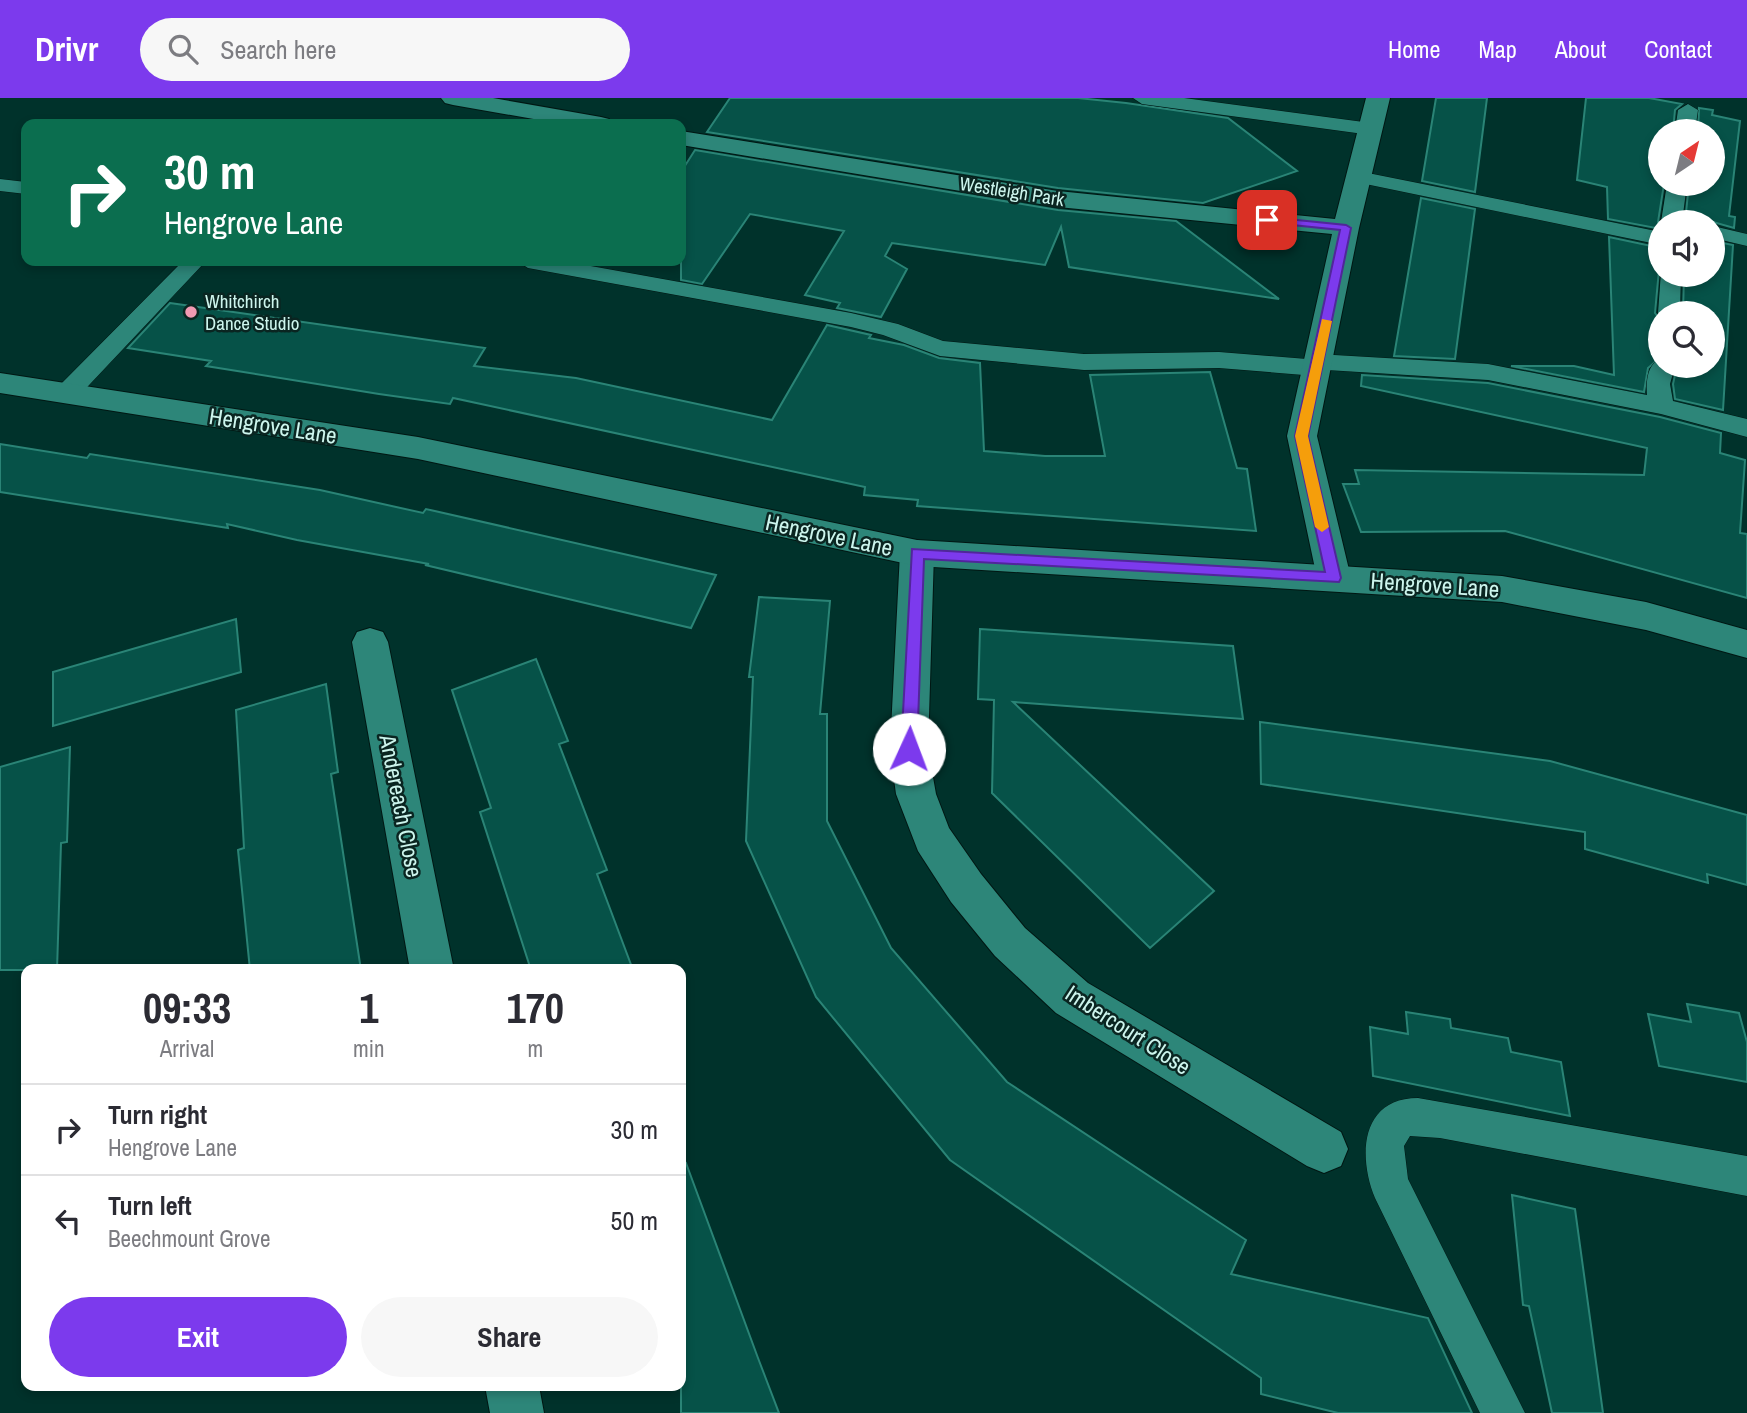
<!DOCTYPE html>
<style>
body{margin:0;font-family:"Archivo Narrow",sans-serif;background:#f7f7f7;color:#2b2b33;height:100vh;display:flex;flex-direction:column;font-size:26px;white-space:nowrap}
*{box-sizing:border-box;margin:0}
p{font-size:23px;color:#7c7c81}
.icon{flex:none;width:38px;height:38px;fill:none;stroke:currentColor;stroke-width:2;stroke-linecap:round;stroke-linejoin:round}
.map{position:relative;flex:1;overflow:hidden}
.side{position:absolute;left:21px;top:866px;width:665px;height:427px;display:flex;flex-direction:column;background:#fff;border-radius:14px;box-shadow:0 4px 10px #0003}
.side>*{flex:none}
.banner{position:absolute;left:21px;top:21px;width:665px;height:147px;border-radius:14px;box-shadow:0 4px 10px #0003;background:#0b6e4f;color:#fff;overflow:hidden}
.needle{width:46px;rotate:35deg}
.buttons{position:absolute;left:1648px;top:21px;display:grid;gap:14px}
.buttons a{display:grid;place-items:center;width:77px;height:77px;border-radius:50%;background:#fff;box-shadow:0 4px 10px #0003;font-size:35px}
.pin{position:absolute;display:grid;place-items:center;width:60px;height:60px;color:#fff;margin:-30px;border-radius:14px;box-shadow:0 4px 10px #0006}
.me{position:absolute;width:77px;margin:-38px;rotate:2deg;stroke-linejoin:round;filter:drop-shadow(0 0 5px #0008)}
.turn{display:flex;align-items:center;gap:24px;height:147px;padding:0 28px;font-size:32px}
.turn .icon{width:91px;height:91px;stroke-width:2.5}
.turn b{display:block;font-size:49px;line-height:60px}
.eta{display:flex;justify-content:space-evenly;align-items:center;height:119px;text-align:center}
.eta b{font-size:42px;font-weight:700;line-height:49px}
.button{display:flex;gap:14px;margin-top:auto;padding:14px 28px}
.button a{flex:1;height:80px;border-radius:42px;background:#7c3aed;color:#fff;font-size:28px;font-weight:700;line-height:80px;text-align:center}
.button a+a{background:#f7f7f7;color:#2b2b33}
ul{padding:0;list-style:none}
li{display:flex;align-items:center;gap:21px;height:91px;padding:0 28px;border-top:2px solid #e1e1e2}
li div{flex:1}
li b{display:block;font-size:26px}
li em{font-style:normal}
header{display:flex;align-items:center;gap:42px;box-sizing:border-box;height:98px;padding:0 35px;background:#7c3aed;color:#fff}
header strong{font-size:33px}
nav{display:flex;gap:38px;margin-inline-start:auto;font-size:24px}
.search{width:490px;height:63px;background:#f7f7f7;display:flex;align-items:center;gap:18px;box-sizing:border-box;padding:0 24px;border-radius:38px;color:#7c7c81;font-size:26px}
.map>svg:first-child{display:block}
</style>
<header>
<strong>Drivr</strong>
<div class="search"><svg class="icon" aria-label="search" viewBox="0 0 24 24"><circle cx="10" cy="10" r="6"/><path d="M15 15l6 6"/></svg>Search here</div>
<nav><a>Home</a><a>Map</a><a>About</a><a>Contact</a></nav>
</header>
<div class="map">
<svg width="1747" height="1315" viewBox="0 0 1747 1315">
<rect width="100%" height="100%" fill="#00322b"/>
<path fill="#065248" stroke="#2a8476" stroke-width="2" d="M730,0H1078L1126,5L1228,20L1297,73L1203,105L1058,90L707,34Z
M1436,0H1487L1475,94L1422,83Z
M1586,0H1649L1682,6L1675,12L1673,33H1661V86H1664L1658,124L1661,131L1608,121L1607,89L1577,82Z
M1699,10L1713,12L1712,17L1740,23L1729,118L1735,119L1734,130L1713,124H1685L1689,86H1713V33H1698Z
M695,52L1058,112L1176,123L1279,201L1069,169L1061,129L1045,167L892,145L885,158L907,171L881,219L837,210L840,205L805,197L844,133L750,116L702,186L681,182V74Z
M1421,100L1475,111L1455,261L1394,258Z
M1609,139L1661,150L1655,215L1661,223V259L1648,270L1644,294L1511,268H1574L1614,277Z
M1713,143L1733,147L1723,312L1675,301L1673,286L1677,268H1713V215H1683L1684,177H1713Z
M170,205L485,250L474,268L576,280L772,322L827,227L871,237L869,240L904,247L939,260L980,265L984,353L1045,358H1105L1090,277L1210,274L1237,370L1247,371L1256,433L917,408L918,402L864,397L865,389L453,300L450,306L379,296L206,268L211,263L128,250Z
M1362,277L1488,285L1660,319L1721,335L1720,355L1745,362L1740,435L1747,436V500L1505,433L1361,434L1343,386H1359L1355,372L1644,377L1647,350L1361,288Z
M0,346L87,360L90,356L320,392L423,415L426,411L716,477L691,530L425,467L429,466L297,442L227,426L228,430L0,394Z
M759,499L830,503L820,616H827V723L891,850L1007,984L1246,1142L1231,1176L1428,1220L1472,1315H1338L1261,1296V1280L950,1062L816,899L746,743L753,579H749Z
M236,521L241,574L53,628V574Z
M980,531L1233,548L1243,621L1013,604L1214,793L1150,850L992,695L994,602L978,601Z
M536,561L568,643L559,646L607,772L597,776L633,872H531L480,714L491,710L452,592Z
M326,586L338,674L331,676L361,872H250L238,752L244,750L236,612Z
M1260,624L1550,663L1747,717V787L1707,776L1708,785L1585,751V734L1261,686Z
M70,649L67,744L61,745L57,872H0V669Z
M1687,906L1739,915L1747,944V984L1659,968L1648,916L1691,924Z
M1406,914L1450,921L1451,930L1508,940L1511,954L1561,964L1570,1018L1373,978L1370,929L1408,936Z
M686,1065L758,1260L779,1315H681V1066Z
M1512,1097L1575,1111L1603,1315H1552L1529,1208L1523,1207Z"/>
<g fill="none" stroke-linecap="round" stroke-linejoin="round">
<g stroke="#001713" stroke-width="1">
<path id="lane" d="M1133,0H1184L1371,25L1381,31L1371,37L1142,6Z
M1688,6L1698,12L1695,33H1675L1678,12Z
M1358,73L1661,134V147L1351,83L1348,79Z
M0,81L26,84V96L0,93Z
M1667,86H1687L1682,124H1661Z
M1713,128L1747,136V148L1713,140Z
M183,163H206L74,303H56L53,297L56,291Z
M517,163H563L851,215L898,226L943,243L1084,256L1219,254L1307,261L1317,256L1488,266L1647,297C1646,285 1647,265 1661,261V268H1675L1670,286L1673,303L1747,321V339L1661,316L1488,282L1327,272L1316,278L1219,270L1084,272L940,258L883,237L851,229L528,170Z
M1661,174V177H1681L1680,215H1661V220L1658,215Z
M1418,1000L1747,1058V1098L1440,1040L1410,1038L1404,1048L1408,1081L1525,1315H1480L1375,1100C1358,1059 1360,1000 1418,1000Z"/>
</g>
<g stroke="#001713" stroke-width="2">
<path id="street" d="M441,0H493L601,19L609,21L613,26H562L453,7L445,5Z
M1366,0H1390L1359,130L1317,338L1351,480L1346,489L1334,493L1322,489L1317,480L1287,338L1332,136L1058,109L681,47V33L1058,93L1335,121Z
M917,442L929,446L934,455L928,651L936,696L949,730L981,776L1025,830L1088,885L1341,1034L1348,1051L1341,1068L1324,1075L1307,1068L1056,915L995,858L951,804L918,753L896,696L890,651L900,455L905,446Z
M370,530L383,534L388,544L454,872H410L352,544L357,534Z
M485,1288H539L544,1315H490Z"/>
</g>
<g stroke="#001713" stroke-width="2">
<path id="secondary" d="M0,275L418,339L917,442L1502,478L1646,504L1747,532V560L1646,532L1502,504L917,468L418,361L0,295Z"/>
</g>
<use href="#lane" fill="#2d8679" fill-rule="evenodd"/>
<use href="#street" fill="#2d8679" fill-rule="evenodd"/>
<use href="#secondary" fill="#2d8679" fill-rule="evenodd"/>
</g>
<path fill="#7c3aed" stroke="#51269a" stroke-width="2" d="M1267,119L1346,127L1351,130L1308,338L1341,480L1339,484L924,461L917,651L909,658L904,656L901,651L912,451L1325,474L1295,338L1340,132L1263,124L1262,122Z"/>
<path fill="#f59e0b" d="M1322,221L1332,223L1308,338L1329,429L1322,434L1315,429L1295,338Z"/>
<circle fill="#f19ab3" stroke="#0a2521" stroke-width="2.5" cx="191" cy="214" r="7"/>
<g text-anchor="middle" stroke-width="5" stroke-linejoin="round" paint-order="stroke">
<g font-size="19" fill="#cdf5ed" stroke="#0a2521">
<text transform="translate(1012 93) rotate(9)" y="7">Westleigh Park</text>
</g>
<g font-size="19" fill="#cdf5ed" stroke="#0a2521" text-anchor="start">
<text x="205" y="210">Whitchirch<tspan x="205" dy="22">Dance Studio</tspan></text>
</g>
<g font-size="23" fill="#cdf5ed" stroke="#0a2521">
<text transform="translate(273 328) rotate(9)" y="8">Hengrove Lane</text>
<text transform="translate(829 437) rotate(12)" y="8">Hengrove Lane</text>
<text transform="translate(1435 487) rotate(4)" y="8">Hengrove Lane</text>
<text transform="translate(401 708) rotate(79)" y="8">Andereach Close</text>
<text transform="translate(1128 932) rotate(33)" y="8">Imbercourt Close</text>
</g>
</g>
</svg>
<div class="buttons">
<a><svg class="needle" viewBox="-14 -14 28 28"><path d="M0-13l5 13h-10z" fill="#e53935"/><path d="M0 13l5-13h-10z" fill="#7c7c81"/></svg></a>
<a><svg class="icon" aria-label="sound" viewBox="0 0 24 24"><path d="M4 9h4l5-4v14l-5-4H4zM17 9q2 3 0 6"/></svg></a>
<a><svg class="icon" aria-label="search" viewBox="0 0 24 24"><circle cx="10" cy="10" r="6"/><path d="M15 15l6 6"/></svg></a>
</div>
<div class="pin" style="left:1267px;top:122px;background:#d93025"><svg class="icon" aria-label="arrive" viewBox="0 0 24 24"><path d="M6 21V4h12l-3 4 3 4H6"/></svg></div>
<svg class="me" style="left:909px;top:651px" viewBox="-20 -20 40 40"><circle r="19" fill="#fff"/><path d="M0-13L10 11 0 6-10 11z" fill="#7c3aed"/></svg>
<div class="banner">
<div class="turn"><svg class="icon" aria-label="right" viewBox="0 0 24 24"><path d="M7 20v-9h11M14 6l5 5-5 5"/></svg><div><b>30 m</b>Hengrove Lane</div></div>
</div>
<section class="side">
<div class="eta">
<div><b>09:33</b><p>Arrival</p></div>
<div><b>1</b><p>min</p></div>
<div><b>170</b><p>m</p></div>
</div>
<ul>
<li><svg class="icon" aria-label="right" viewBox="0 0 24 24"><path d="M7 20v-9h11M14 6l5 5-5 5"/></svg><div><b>Turn right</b><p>Hengrove Lane</p></div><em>30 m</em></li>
<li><svg class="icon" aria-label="left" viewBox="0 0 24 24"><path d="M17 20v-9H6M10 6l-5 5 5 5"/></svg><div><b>Turn left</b><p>Beechmount Grove</p></div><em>50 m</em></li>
</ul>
<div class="button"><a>Exit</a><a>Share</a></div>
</section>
</div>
